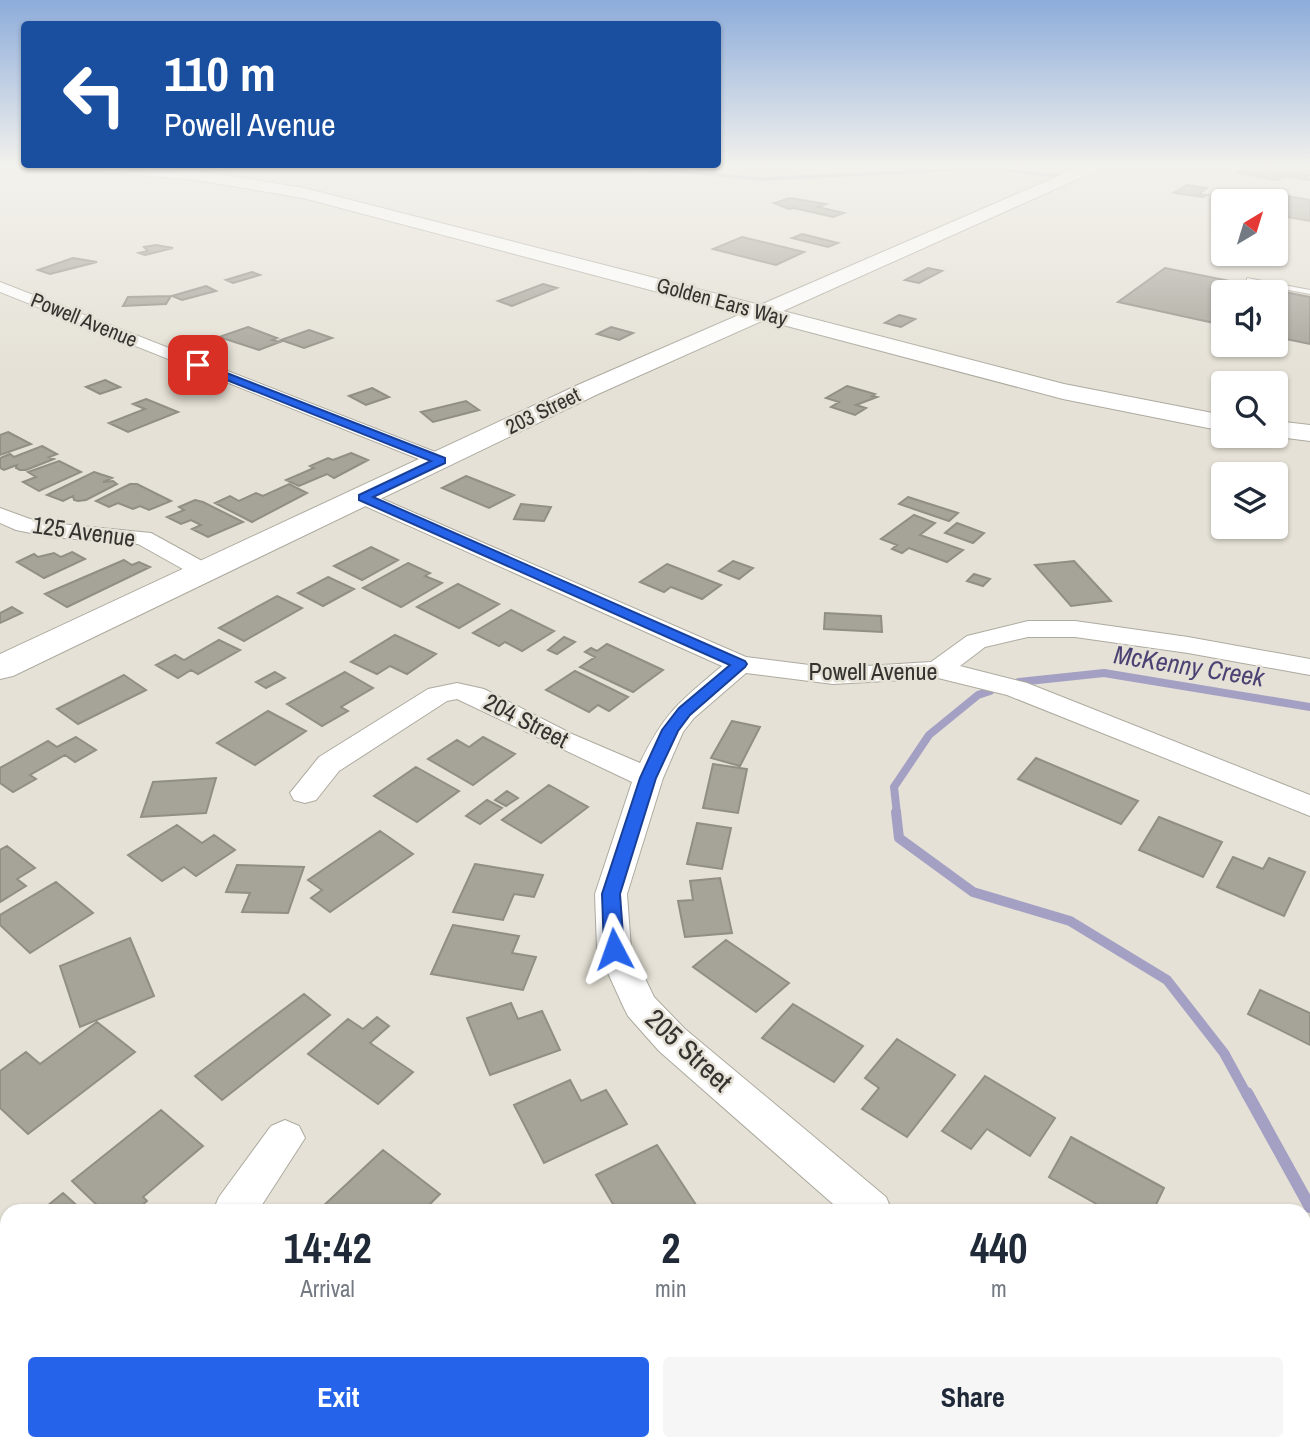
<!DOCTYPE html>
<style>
body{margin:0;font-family:"Archivo Narrow",sans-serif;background:#f6f6f7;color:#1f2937;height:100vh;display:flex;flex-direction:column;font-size:26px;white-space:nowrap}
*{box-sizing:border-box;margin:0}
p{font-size:23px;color:#747a83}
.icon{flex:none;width:38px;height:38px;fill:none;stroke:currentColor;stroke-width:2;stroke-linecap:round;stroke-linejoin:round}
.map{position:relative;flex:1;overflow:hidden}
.drawer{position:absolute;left:0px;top:1204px;width:1311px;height:247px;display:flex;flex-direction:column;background:#fff;border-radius:21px 21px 0 0;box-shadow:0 2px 5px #0004}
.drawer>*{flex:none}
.banner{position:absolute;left:21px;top:21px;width:700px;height:147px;border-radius:7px;box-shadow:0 2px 5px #0004;background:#1a4fa0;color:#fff;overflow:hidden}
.needle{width:46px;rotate:38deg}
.controls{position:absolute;left:1211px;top:189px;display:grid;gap:14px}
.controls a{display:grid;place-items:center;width:77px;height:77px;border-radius:7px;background:#fff;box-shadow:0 2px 5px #0004;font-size:35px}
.pin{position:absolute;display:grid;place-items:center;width:60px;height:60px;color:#fff;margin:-30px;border-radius:14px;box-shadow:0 4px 10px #0006}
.me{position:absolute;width:77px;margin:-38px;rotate:356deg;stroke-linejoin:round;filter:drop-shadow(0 0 5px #0008)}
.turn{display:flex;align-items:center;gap:24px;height:147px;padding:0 28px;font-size:32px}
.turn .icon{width:91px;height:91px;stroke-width:2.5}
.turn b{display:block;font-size:49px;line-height:60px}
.eta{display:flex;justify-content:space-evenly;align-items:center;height:119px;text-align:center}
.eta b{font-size:42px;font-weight:700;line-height:49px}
.primary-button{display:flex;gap:14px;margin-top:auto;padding:14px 28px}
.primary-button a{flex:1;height:80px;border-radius:7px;background:#2563eb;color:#fff;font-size:28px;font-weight:700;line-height:80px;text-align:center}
.primary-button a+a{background:#f6f6f7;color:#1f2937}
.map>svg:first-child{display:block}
</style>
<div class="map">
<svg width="1310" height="1450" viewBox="0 0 1310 1450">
<rect width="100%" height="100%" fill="#e5e1d6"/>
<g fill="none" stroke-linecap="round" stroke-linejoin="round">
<path stroke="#a4a0c4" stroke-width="3.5" d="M631,167L760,179L969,169H1000L1057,176"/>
<path stroke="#a4a0c4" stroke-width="8" d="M1019,682L1104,673L1310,707
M897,814L894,787L929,735L978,695L990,691"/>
<path stroke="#a4a0c4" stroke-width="10" d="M896,812L899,838L973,892L1070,921L1167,980L1224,1053L1247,1095"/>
<path stroke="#a4a0c4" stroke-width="12" d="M1247,1093L1310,1207"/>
</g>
<path fill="#a6a499" stroke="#918e84" stroke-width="2" d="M1248,167H1310V175L1306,177L1310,180L1284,176L1278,180L1237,173Z
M1187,185L1207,188L1199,194L1207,195L1203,197L1174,193Z
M1270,193L1310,200V221L1276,215V201H1259Z
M790,198L826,204L818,207L844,213L833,217L794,208L789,209L774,203Z
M802,234L838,243L828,247L792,238Z
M742,237L804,252L776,265L713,249Z
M156,245L173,248L145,255L139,253L148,251L144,247Z
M73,258L97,262L50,274L38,270Z
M928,268L942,271L919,283L905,280Z
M1165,268L1310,297V344L1276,337V292H1223V325L1118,302Z
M252,272L260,275L233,283L226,280Z
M543,284L557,288L512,306L498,301Z
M206,286L216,291L182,300L172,296Z
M171,296L166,304L123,306L128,297Z
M899,315L915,319L901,327L885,323Z
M248,327L277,338L272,340L280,342L259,350L219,337Z
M611,327L633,333L619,340L597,334Z
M309,330L332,338L304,348L281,340Z
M105,380L120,387L100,394L86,387Z
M847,386L875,394L872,396L877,397L856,405L866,408L855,415L831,407L839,402L826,398Z
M372,388L389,397L366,405L349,396Z
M146,399L178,412L128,432L109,423L145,409L133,404Z
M466,401L479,410L433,422L421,412Z
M8,432L31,444L0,455V435Z
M42,446L57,454L49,457L54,459L26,470H20L16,468L17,465L4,470L0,468V458L10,454L14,457Z
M351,453L368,460L334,478L327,474L299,486L286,480L314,468L310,466L328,458L333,460Z
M59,461L81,472L39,491L23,482L36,477L28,472Z
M94,472L112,478L103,482L113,481L117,484L86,500L78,501L74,500L73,496L63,501L47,495Z
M466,476L514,495L489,508L442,488Z
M130,484H137L171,501L149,510L140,506L133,509L118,503L109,507L96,501Z
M289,484L307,493L252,522L215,503L230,496L239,501L256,493L263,496Z
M908,497L958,513L949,521L899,504Z
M195,500L203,502L243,522L208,537L192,529L201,525L191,520L181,524L167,517L184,510L179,507Z
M521,504L551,507L544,521L514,519Z
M914,515L935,523L920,535L963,550L947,562L909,548L902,553L892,549L897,545L881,539Z
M957,523L984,533L973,543L945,533Z
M371,547L398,560L362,580L334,566Z
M72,552L85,559L44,578L17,562L34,554L38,557L54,553L61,557Z
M124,560L132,565L139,562L150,567L67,607L45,594Z
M733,561L753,568L739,579L719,571Z
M1074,561L1111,601L1071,606L1035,565Z
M408,563L430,573L425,576L442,583L401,607L363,588Z
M667,564L721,585L702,599L671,587L664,592L640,582Z
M974,574L990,579L983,586L967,581Z
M328,577L354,589L323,606L298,593Z
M458,584L499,604L459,628L417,607Z
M277,596L302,608L244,641L219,628Z
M12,607L22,613L0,623V613Z
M511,610L554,631L522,651L505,642L499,646L473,633Z
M825,613L881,616L882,632L824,629Z
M395,635L436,654L407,674L390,666L377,674L351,662Z
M564,637L575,642L557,654L548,650Z
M219,640L240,650L198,674L191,670L178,678L156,665L175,655L184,660Z
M607,644L663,670L633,692L580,667L595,657L585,652L591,648L597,651Z
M575,671L628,697L609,711L598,705L589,712L546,690Z
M275,672L285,678L266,688L256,682Z
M345,672L373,688L341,707L348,711L322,726L287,704Z
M124,675L146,690L78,724L57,709Z
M268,711L306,731L255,765L217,743Z
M732,721L760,727L740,766L711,758Z
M76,737L96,750L75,762L65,755L30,775L36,779L13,792L0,783V768L48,741L57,747Z
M483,737L515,754L473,785L428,759L457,740L469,747Z
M1036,758L1138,801L1121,824L1018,779Z
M713,764L747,769L738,813L703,808Z
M416,767L459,791L417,822L374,796Z
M216,778L206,813L141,817L153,782Z
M549,785L588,807L541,843L502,820Z
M507,791L518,798L506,806L495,800Z
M487,800L502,808L480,824L466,816Z
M1159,817L1222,842L1203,877L1139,850Z
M697,823L731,828L722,869L687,864Z
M177,825L202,843L214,835L235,850L196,876L184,867L162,881L128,855Z
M380,831L413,854L330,912L311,898L322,890L308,880Z
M7,846L35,868L17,879L26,886L0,902V850Z
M1233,857L1263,869L1269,858L1305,872L1284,916L1217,887Z
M475,864L543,875L534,897L514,894L503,920L453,912Z
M237,865L304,867L288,913L242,912L250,893L226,892Z
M720,878L732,933L685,937L678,901L693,900L690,881Z
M56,882L93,913L30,953L0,925V915Z
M453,925L519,936L512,953L536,957L523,990L431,974Z
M130,938L154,996L80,1027L60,966Z
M726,940L789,983L756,1012L693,967Z
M1260,990L1310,1013V1045L1248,1014Z
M304,994L330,1015L222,1100L195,1076Z
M511,1003L518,1019L542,1011L560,1050L490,1075L467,1018Z
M793,1004L863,1046L834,1082L762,1038Z
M377,1017L389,1026L370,1043L413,1072L378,1104L308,1054L348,1019L363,1029Z
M97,1022L135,1052L28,1134L0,1108V1071L26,1052L40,1064Z
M897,1039L955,1075L907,1137L862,1109L879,1088L865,1078Z
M985,1076L1055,1118L1030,1156L987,1129L971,1149L942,1131Z
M570,1080L581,1101L606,1090L627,1124L544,1163L514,1105Z
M161,1110L203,1146L143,1197L147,1201L135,1211H103L72,1181Z
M1071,1137L1164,1188L1153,1211H1109L1049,1177Z
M657,1145L700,1211H617L596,1175Z
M383,1150L440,1194L423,1211H324L321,1208Z
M63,1193L83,1211H41Z
M7,1239V1305L0,1298V1244Z
M140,1444H237L230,1450H133Z
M753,1444H777L823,1450H753Z"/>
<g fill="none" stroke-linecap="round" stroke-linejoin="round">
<g stroke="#adaa9f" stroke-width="2">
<path id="lane" d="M1247,278L1310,290V294L1247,282Z"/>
</g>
<g stroke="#adaa9f" stroke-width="2">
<path id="street" d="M0,282L448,457L451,461L448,465H434L0,292Z
M364,491L746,657L833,668L931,662L967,636L1028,621H1075L1188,637L1310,659V675L1188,653L1075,637H1028L985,647L960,666L1027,683L1310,795V816L1007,695L938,678L833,684L746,673L694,718L683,732L663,778L627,894L631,949L654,997L685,1029L886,1197L892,1211H841L659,1051L628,1016L623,1006L597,949L595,894L632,782L457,699L447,701L339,771L316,800L305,803L294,800L290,793L319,757L428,689L457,683L484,689L572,734L640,763C664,713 680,701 722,666L356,502L353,497L356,492Z
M0,508L30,519L51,523L151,533L213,567L217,572L213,577H197L138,544L51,537L16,530L0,523Z
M285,1120L299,1126L305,1138L258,1211H213L219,1197L271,1126Z
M7,1424V1444H41L39,1450H0V1427Z
M342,1444H390L392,1450H344Z
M984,1444H1032L1033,1450H985Z"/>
</g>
<g stroke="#adaa9f" stroke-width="2">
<path id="secondary" d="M89,167H155L196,170L304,188L760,305L1079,167H1100L1098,170L783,311L1064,384L1223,415V431L1063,399L764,320L598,394L13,676L0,679V654L580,384L741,314L303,198L196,180L97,172Z
M1276,421L1310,425V441L1271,436H1276Z"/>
</g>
<use href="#lane" fill="#fff" fill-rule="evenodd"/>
<use href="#street" fill="#fff" fill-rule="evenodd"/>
<use href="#secondary" fill="#fff" fill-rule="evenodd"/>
</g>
<linearGradient id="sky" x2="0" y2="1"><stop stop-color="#8dacda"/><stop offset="0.45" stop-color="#f3f2ed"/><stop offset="1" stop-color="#f3f2ed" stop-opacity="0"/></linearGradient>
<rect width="1310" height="370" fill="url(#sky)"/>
<path fill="#2563eb" stroke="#184099" stroke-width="2" d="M194,363H201L445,458V463L373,497L745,661L747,664L745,667L690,715L678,731L656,778L620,894L624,949L621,954L614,957L607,954L604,949L602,894L640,778L662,730L679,708L730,665L359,500V495L431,461L194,367Z"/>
<g text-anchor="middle" stroke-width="5" stroke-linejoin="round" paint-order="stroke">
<g font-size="21" fill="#34332f" stroke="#e5e1d6">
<text transform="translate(722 302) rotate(15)" y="7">Golden Ears Way</text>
<text transform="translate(84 320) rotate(22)" y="7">Powell Avenue</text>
<text transform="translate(543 411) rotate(-26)" y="7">203 Street</text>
</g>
<g font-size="24" fill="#34332f" stroke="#e5e1d6">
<text transform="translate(84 532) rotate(8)" y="8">125 Avenue</text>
<text x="873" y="680">Powell Avenue</text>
<text transform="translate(526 721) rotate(27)" y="8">204 Street</text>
</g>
<g font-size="26" font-style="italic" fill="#4a4273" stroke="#e5e1d6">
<text transform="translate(1189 666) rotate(9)" y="9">McKenny Creek</text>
</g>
<g font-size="28" fill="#34332f" stroke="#e5e1d6">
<text transform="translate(689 1050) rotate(43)" y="10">205 Street</text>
</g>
</g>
</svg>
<div class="controls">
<a><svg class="needle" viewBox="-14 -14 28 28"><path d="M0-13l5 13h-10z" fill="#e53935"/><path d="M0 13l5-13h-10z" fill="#747a83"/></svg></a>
<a><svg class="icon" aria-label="sound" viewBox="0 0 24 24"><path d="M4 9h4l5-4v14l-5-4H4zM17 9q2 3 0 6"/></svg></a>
<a><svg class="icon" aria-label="search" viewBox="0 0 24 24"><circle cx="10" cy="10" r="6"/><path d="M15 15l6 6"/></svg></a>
<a><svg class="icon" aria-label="layers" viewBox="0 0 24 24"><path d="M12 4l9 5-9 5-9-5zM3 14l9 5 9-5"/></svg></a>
</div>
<div class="pin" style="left:198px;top:365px;background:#d93025"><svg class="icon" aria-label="arrive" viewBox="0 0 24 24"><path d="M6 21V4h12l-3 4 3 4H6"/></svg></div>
<svg class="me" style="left:614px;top:949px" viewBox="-20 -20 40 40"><path d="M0-17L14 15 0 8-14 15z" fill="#2563eb" stroke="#fff" stroke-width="4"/></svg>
<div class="banner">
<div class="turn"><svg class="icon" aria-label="left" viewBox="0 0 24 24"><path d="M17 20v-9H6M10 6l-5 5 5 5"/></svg><div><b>110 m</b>Powell Avenue</div></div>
</div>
<section class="drawer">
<div class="eta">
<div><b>14:42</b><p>Arrival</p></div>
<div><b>2</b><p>min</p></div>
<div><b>440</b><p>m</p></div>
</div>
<div class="primary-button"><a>Exit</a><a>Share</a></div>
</section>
</div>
